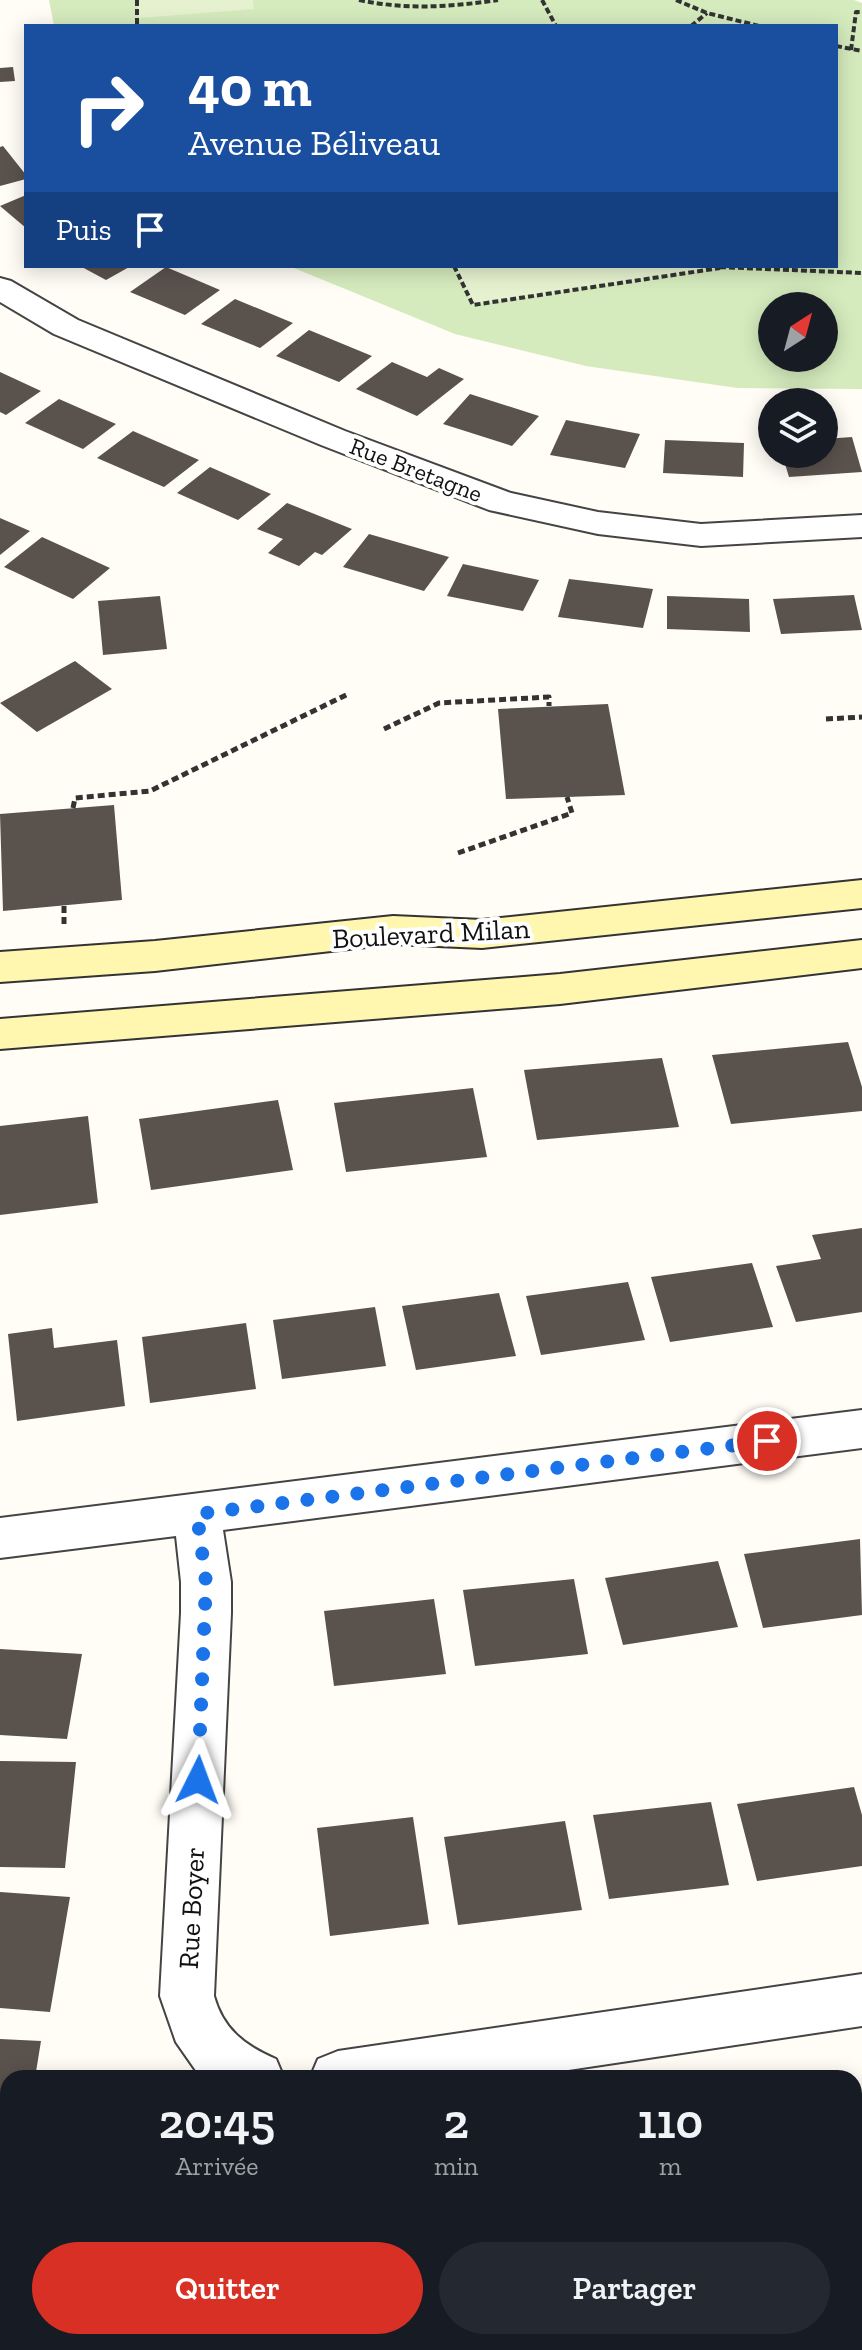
<!DOCTYPE html>
<html lang="fr">
<meta charset="utf-8">
<style>
body{margin:0;font-family:"Zilla Slab",serif;background:#242831;color:#f1f3f6;height:100vh;display:flex;flex-direction:column;font-size:30px;white-space:nowrap}
*{box-sizing:border-box;margin:0}
p{font-size:26px;color:#9ea1a6}
.icon{flex:none;width:44px;height:44px;fill:none;stroke:currentColor;stroke-width:2;stroke-linecap:round;stroke-linejoin:round}
.map{position:relative;flex:1;overflow:hidden}
.drawer{position:absolute;left:0px;top:2070px;width:862px;height:280px;display:flex;flex-direction:column;background:#171b24;border-radius:24px 24px 0 0;box-shadow:0 4px 20px #0003}
.drawer>*{flex:none}
.top-card{position:absolute;left:24px;top:24px;width:814px;height:244px;border-radius:0px;box-shadow:0 4px 20px #0003;background:#1a4fa0;color:#fff;overflow:hidden}
.needle{width:52px;rotate:36deg}
.buttons{position:absolute;left:758px;top:292px;display:grid;gap:16px}
.buttons a{display:grid;place-items:center;width:80px;height:80px;border-radius:50%;background:#171b24;box-shadow:0 4px 20px #0003;font-size:40px}
.pin{position:absolute;display:grid;place-items:center;width:68px;height:68px;color:#fff;margin:-34px;border:4px solid #fff;border-radius:50%;box-shadow:0 2px 8px #0007}
.me{position:absolute;width:88px;margin:-44px;rotate:3deg;stroke-linejoin:round;filter:drop-shadow(0 0 6px #0008)}
.turn{display:flex;align-items:center;gap:28px;height:168px;padding:0 32px;font-size:36px}
.turn .icon{width:104px;height:104px;stroke-width:2.5}
.turn b{display:block;font-size:56px;line-height:68px}
.then{display:flex;align-items:center;height:76px;padding:0 32px;background:#0003;gap:16px;font-size:30px}
.eta{display:flex;justify-content:space-evenly;align-items:center;height:136px;text-align:center}
.eta b{font-size:48px;font-weight:600;line-height:56px}
.cta{display:flex;gap:16px;margin-top:auto;padding:16px 32px}
.cta a{flex:1;height:92px;border-radius:48px;background:#d93025;color:#fff;font-size:32px;font-weight:600;line-height:92px;text-align:center}
.cta a+a{background:#242831;color:#f1f3f6}
.map>svg:first-child{display:block}
</style>
<div class="map">
<svg width="862" height="2350" viewBox="0 0 862 2350">
<rect width="100%" height="100%" fill="#fffdf5"/>
<path fill="#d5ebbd" fill-rule="evenodd" d="M49,0H854L862,3V389L737,388L586,366L455,334L289,266H836V26H54ZM772,306H824V358H772Z"/>
<path fill="#e6f2cf" d="M137,0H253L254,9L139,18Z
M454,266H719L720,268L473,305Z"/>
<path fill="#5a524d" d="M13,67L15,81L0,82V68Z
M3,146L26,175V179L0,186V147Z
M26,195V228L0,206Z
M80,266H131L106,280Z
M166,267L220,290L185,315L130,292Z
M235,299L293,323L260,348L201,324Z
M309,330L372,356L339,382L276,356Z
M392,362L427,377L439,368L464,379L417,416L356,389Z
M0,372L41,391L6,415L0,412Z
M470,394L539,416L512,446L443,424Z
M59,399L116,424L83,449L25,423Z
M566,420L640,434L625,468L550,455Z
M133,431L199,460L164,487L97,458Z
M852,437L862,472L789,477L782,454H824V439Z
M665,440L744,443L743,477L663,473Z
M210,467L271,494L238,520L177,493Z
M287,503L352,529L322,555L315,552L299,566L268,553L283,539L257,529Z
M0,518L30,531L0,555Z
M369,534L449,557L424,591L343,567Z
M42,537L110,568L73,599L4,567Z
M463,564L539,580L523,611L447,596Z
M569,579L653,589L643,628L558,617Z
M854,595L862,630L781,634L773,599Z
M160,596L167,649L103,655L98,601Z
M667,596L749,599L750,632L667,629Z
M75,661L112,689L37,732L0,703Z
M608,704L625,795L506,799L498,709Z
M114,805L122,900L3,911L0,814Z
M848,1042L862,1087V1111L731,1124L712,1055Z
M662,1058L679,1127L537,1140L524,1070Z
M473,1088L487,1157L346,1172L334,1103Z
M278,1100L293,1170L151,1190L139,1119Z
M88,1116L98,1203L0,1215V1126Z
M862,1228V1312L796,1322L776,1266L821,1259L812,1235Z
M752,1263L773,1327L670,1342L651,1277Z
M628,1282L645,1340L541,1355L526,1296Z
M499,1293L516,1356L416,1370L402,1306Z
M375,1307L386,1366L282,1379L273,1320Z
M246,1323L256,1389L150,1403L142,1337Z
M52,1328L54,1348L117,1340L125,1406L17,1421L8,1334Z
M860,1539L862,1615L763,1628L744,1554Z
M718,1561L738,1627L623,1645L605,1578Z
M574,1579L588,1654L475,1666L463,1590Z
M434,1599L446,1674L334,1686L324,1611Z
M0,1649L82,1654L67,1739L0,1735Z
M0,1761L76,1762L65,1868L0,1867Z
M854,1787L862,1815V1866L757,1881L737,1804Z
M711,1802L729,1885L609,1899L593,1815Z
M413,1817L429,1924L330,1936L317,1828Z
M565,1821L582,1910L458,1925L444,1837Z
M0,1892L70,1897L50,2012L0,2008Z
M0,2039L41,2041L35,2078H8V2164L0,2163Z
M862,2124V2226L854,2227V2125Z
M8,2207V2299L0,2291V2215Z"/>
<g fill="none" stroke-linecap="round" stroke-linejoin="round">
<g stroke="#444" stroke-width="4">
<path id="minor" d="M0,278L11,281L78,320L345,431L511,493L598,512L701,524L862,515V537L701,546L598,534L489,510L321,445L54,334L0,302Z
M862,1410V1448L223,1530L231,1582V1613L214,1996C223,2029 245,2046 276,2059L284,2078H203L199,2075L176,2042L160,1996L181,1613V1582L176,1536L0,1558V1518Z
M862,1974V2026L515,2078H310L318,2059L338,2051Z"/>
</g>
<g stroke="#333" stroke-width="4">
<path id="secondary" d="M862,880V908L482,948L393,944L155,971L0,982V952L155,941L393,916L482,920Z
M862,940V968L560,1004L0,1049V1019L560,974Z"/>
</g>
<path stroke="#333" stroke-width="4" stroke-dasharray="6 3" stroke-linecap="butt" d="M137,0V26
M359,0C406,10 451,7 498,0
M542,0L556,26
M676,0L707,13L759,26
M691,26L707,13
M836,46L862,51
M851,50L856,12H862
M454,266L473,305L720,268
M720,267L862,273"/>
<path stroke="#333" stroke-width="5" stroke-dasharray="7 4" stroke-linecap="butt" d="M826,719L862,717
M384,729L439,703L549,697V706
M73,808L75,798L150,791L348,694
M458,853L572,813L567,797
M64,906V924"/>
<use href="#minor" fill="#fff" fill-rule="evenodd"/>
<use href="#secondary" fill="#fff6b0" fill-rule="evenodd"/>
</g>
<g fill="none" stroke-linecap="round" stroke-linejoin="round">
<path stroke="#1a73e8" stroke-width="14" stroke-dasharray="0 25.2" d="M198,1780L206,1582L197,1514L767,1441"/>
</g>
<g text-anchor="middle" stroke-width="8" stroke-linejoin="round" paint-order="stroke">
<g font-size="24" fill="#111" stroke="#fff">
<text transform="translate(416 470) rotate(21)" y="8">Rue Bretagne</text>
</g>
<g font-size="28" fill="#111" stroke="#fff">
<text transform="translate(431 933) rotate(-3)" y="10">Boulevard Milan</text>
<text transform="translate(191 1908) rotate(-87)" y="10">Rue Boyer</text>
</g>
</g>
</svg>
<div class="buttons">
<a><svg class="needle" viewBox="-14 -14 28 28"><path d="M0-13l5 13h-10z" fill="#e53935"/><path d="M0 13l5-13h-10z" fill="#9ea1a6"/></svg></a>
<a><svg class="icon" aria-label="layers" viewBox="0 0 24 24"><path d="M12 4l9 5-9 5-9-5zM3 14l9 5 9-5"/></svg></a>
</div>
<div class="pin" style="left:767px;top:1441px;background:#d93025"><svg class="icon" aria-label="arrive" viewBox="0 0 24 24"><path d="M6 21V4h12l-3 4 3 4H6"/></svg></div>
<svg class="me" style="left:198px;top:1780px" viewBox="-20 -20 40 40"><path d="M0-17L14 15 0 8-14 15z" fill="#1a73e8" stroke="#fff" stroke-width="4"/></svg>
<div class="top-card">
<div class="turn"><svg class="icon" aria-label="right" viewBox="0 0 24 24"><path d="M7 20v-9h11M14 6l5 5-5 5"/></svg><div><b>40 m</b>Avenue Béliveau</div></div>
<div class="then">Puis<svg class="icon" aria-label="arrive" viewBox="0 0 24 24"><path d="M6 21V4h12l-3 4 3 4H6"/></svg></div>
</div>
<section class="drawer">
<div class="eta">
<div><b>20:45</b><p>Arrivée</p></div>
<div><b>2</b><p>min</p></div>
<div><b>110</b><p>m</p></div>
</div>
<div class="cta"><a>Quitter</a><a>Partager</a></div>
</section>
</div>
